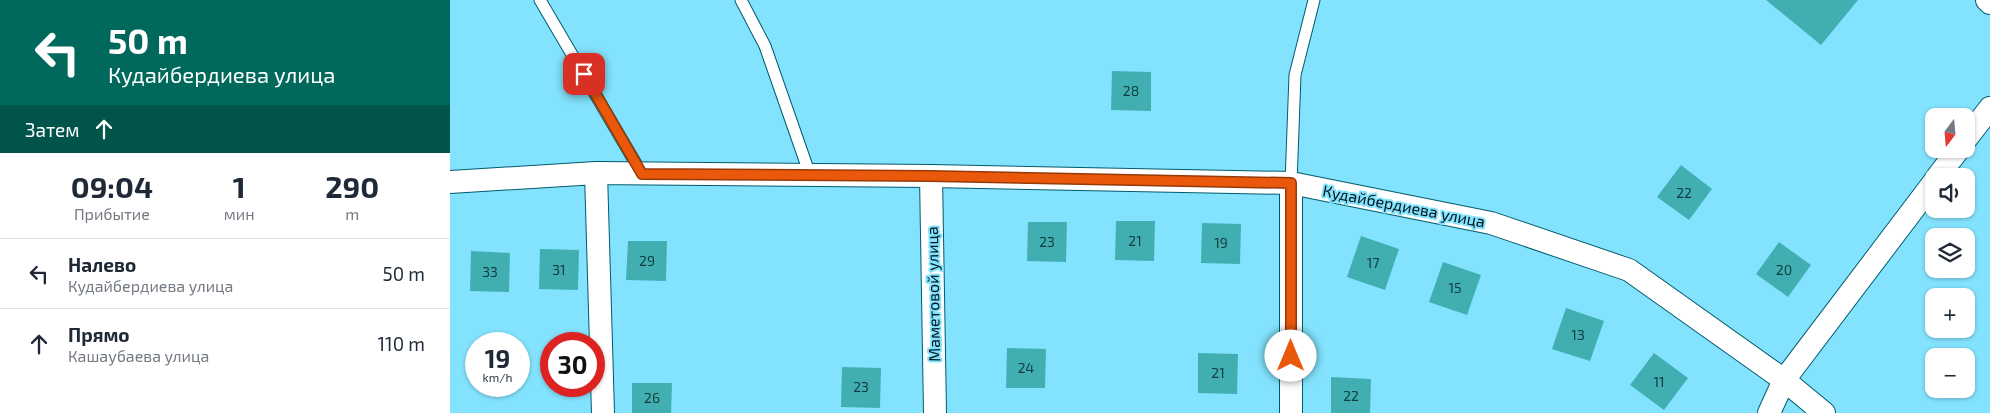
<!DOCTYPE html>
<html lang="ru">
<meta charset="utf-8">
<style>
body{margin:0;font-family:"Exo 2",sans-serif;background:#f6f6f7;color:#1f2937;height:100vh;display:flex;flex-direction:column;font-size:19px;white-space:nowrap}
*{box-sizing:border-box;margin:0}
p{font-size:16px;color:#747a83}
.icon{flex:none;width:28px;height:28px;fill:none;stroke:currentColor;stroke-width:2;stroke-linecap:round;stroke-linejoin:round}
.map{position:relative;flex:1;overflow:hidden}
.side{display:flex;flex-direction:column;background:#fff;width:450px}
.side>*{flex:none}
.top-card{background:#00695c;color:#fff;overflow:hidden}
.needle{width:32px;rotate:196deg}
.controls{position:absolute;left:1475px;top:108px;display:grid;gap:10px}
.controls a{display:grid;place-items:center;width:50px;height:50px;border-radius:10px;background:#fff;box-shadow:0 1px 4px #0004;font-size:25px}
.speed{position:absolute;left:15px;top:332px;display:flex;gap:10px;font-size:25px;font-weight:700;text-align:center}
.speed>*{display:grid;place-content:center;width:65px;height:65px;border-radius:50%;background:#fff;box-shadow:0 1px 4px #0004;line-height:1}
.speed small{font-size:12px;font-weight:400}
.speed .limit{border:8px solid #d22;background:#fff;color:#111}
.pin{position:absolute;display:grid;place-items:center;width:42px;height:42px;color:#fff;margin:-21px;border-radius:10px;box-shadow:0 2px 8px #0006}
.me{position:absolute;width:55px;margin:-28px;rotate:0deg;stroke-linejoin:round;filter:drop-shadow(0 0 4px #0008)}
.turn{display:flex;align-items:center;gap:18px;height:105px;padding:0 25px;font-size:22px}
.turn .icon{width:65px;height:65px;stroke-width:2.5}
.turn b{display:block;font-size:35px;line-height:42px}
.then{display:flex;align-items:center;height:48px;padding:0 25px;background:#0003;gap:10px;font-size:19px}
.eta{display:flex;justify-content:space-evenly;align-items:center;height:85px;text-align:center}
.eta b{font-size:30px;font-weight:700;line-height:35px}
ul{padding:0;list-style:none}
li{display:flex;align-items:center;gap:15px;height:70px;padding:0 25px;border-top:1px solid #e0e1e3}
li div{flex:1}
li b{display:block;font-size:19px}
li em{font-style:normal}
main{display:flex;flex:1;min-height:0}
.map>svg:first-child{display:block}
</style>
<main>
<section class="side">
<div class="top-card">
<div class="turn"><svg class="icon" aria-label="left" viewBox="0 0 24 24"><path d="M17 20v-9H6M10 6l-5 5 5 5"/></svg><div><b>50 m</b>Кудайбердиева улица</div></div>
<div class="then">Затем<svg class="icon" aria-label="ahead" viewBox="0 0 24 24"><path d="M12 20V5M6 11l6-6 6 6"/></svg></div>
</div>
<div class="eta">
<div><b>09:04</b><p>Прибытие</p></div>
<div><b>1</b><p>мин</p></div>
<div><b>290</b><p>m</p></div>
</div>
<ul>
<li><svg class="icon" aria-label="left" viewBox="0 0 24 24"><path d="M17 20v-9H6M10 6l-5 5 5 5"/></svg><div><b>Налево</b><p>Кудайбердиева улица</p></div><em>50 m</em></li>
<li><svg class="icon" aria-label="ahead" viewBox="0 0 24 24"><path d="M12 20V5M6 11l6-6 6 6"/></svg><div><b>Прямо</b><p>Кашаубаева улица</p></div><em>110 m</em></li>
</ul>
</section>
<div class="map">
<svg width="1540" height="413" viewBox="0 0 1540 413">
<rect width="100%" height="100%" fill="#83e2fd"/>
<path fill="#41afb2" d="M1316,0H1408L1371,45Z
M662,71L701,72V111L661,110Z
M1231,165L1262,189L1239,220L1207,197Z
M666,221H705L704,261L665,260Z
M578,222H617L616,262L577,261Z
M752,223L791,224L790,264L751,263Z
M911,236L949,249L935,290L897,277Z
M178,241H217L216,281L176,280Z
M1329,242L1361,265L1338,297L1306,274Z
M90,249L129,250L128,290L89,289Z
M21,251L60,253L59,292L20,291Z
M993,262L1031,275L1017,315L979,302Z
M1116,308L1154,321L1140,361L1102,349Z
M557,348L596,349L595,388H556Z
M748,353L788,354L787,394L748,393Z
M1204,353L1238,378L1214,410L1180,385Z
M392,367L431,368L430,408L391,407Z
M881,377L921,379L920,413H881Z
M182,383H222L221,413H182Z"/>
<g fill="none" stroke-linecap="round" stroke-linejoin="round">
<g stroke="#005b6d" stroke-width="13">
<path id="lane" d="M90,0L192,174
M291,0L315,46L360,175
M841,183L845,75L864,0"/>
</g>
<g stroke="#005b6d" stroke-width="24">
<path id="street" d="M1537,0L1540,3
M1516,139L1540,108
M481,176L485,413
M1488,176L1509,149
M0,182L146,173
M841,183V413
M153,413L146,173L481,176L841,183L1041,223L1179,270L1334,380L1374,413
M1319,413L1334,380L1484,182"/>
</g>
<use href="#lane" stroke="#fff" stroke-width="11"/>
<use href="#street" stroke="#fff" stroke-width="22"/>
</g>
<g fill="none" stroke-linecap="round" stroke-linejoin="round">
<g stroke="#983908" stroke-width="12">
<path id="route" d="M134,74L192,174L480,176L841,183V356"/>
</g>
<use href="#route" stroke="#ea580c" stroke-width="9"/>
</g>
<g text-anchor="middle" stroke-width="4" stroke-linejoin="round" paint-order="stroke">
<g font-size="14" fill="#123c40">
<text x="681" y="96">28</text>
<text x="1234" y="198">22</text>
<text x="685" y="246">21</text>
<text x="597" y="247">23</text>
<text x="771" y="248">19</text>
<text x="197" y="266">29</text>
<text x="923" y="268">17</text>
<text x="109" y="275">31</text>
<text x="1334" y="275">20</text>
<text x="40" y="277">33</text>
<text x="1005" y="293">15</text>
<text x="1128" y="340">13</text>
<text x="576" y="373">24</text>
<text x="768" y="378">21</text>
<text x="1209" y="387">11</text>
<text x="411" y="392">23</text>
<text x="901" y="401">22</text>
<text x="202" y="403">26</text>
</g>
<g font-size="16" fill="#02151a" stroke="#83e2fd">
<text transform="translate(954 206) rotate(11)" y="6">Кудайбердиева улица</text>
<text transform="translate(483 294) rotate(-91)" y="6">Маметовой улица</text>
</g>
</g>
</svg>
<div class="controls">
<a><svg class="needle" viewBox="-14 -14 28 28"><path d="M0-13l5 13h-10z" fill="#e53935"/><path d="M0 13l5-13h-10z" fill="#747a83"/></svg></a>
<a><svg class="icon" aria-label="sound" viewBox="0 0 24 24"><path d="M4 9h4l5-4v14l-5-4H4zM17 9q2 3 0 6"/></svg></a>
<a><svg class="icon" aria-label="layers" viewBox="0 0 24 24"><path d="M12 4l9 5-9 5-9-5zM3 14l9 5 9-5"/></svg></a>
<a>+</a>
<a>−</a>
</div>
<div class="speed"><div>19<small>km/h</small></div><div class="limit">30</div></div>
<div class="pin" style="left:134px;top:74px;background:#d93025"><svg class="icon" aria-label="arrive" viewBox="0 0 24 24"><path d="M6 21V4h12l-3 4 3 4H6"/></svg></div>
<svg class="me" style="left:841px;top:356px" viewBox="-20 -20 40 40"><circle r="19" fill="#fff"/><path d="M0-13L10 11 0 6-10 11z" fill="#ea580c"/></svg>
</div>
</main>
